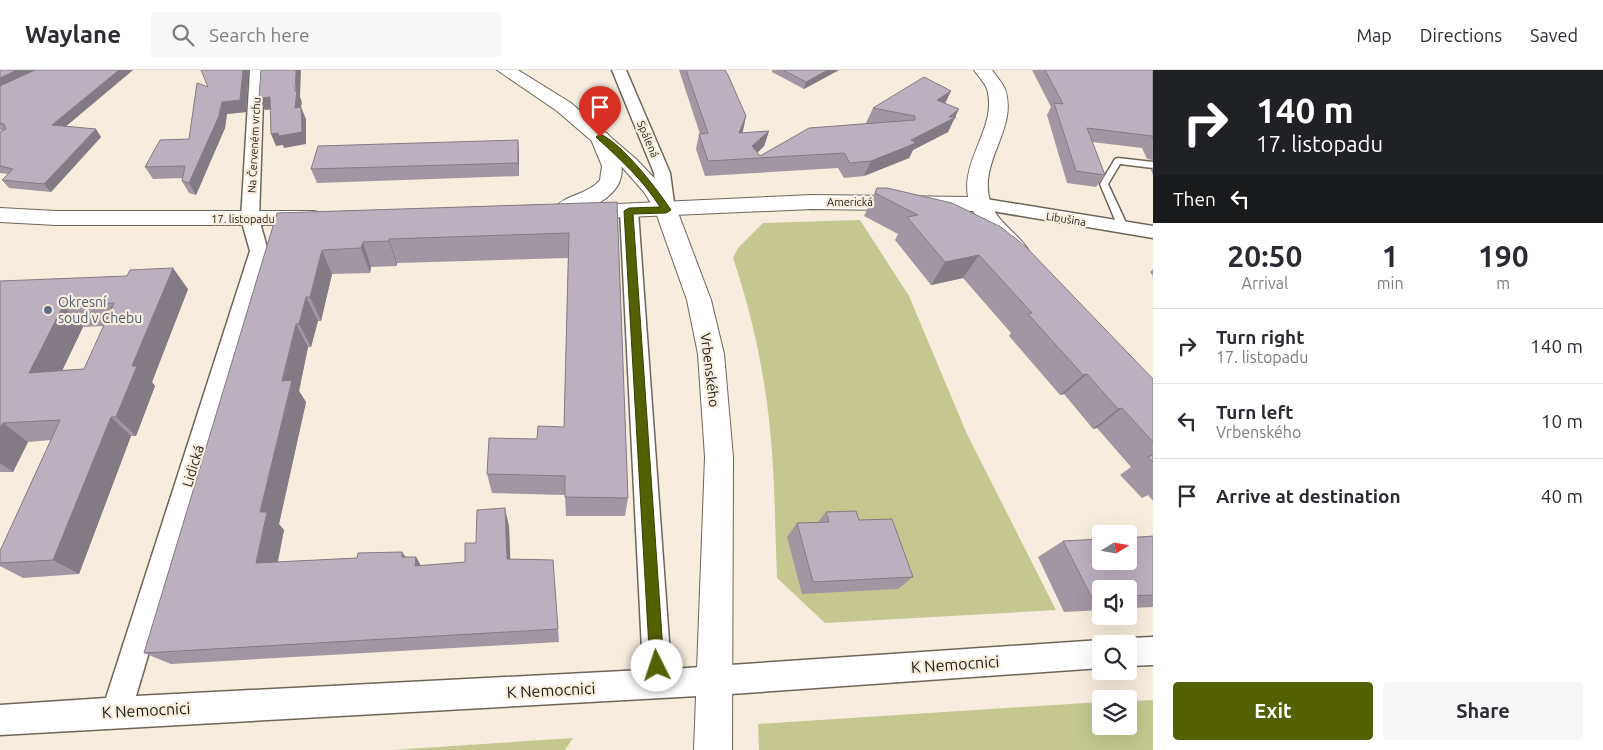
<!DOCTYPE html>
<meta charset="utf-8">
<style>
body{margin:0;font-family:Ubuntu,sans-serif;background:#f7f7f7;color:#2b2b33;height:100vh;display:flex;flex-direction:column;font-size:19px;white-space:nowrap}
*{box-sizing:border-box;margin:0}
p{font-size:16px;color:#7c7c81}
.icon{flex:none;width:28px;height:28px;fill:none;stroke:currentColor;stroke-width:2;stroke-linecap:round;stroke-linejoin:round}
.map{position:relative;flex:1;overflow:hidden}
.details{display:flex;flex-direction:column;background:#fff;width:450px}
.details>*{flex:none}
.guide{background:#202124;color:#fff;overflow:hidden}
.needle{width:32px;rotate:79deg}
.buttons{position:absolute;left:1092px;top:455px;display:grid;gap:10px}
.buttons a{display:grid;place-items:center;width:45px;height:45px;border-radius:5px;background:#fff;box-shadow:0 5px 20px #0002;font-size:25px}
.pin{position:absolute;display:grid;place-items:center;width:42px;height:42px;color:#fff;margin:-51px -21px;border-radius:50% 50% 50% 0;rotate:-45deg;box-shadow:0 0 5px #0007}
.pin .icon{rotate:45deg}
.me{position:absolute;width:55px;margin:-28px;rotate:356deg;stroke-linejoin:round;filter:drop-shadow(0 0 4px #0008)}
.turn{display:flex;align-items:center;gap:18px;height:105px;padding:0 20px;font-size:22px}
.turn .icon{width:65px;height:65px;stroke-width:2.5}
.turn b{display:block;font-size:35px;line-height:42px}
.then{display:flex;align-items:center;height:48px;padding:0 20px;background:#0003;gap:10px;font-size:19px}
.eta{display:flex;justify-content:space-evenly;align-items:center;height:85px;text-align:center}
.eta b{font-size:30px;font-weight:700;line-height:35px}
.action{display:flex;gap:10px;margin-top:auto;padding:10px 20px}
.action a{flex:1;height:58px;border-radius:5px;background:#546102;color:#fff;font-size:20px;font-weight:700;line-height:58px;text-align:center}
.action a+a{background:#f7f7f7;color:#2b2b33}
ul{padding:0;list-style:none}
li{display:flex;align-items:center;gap:15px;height:75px;padding:0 20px;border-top:1px solid #e1e1e2}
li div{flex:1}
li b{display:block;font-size:19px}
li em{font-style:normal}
header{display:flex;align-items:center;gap:30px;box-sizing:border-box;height:70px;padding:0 25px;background:#fff;border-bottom:1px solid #e1e1e2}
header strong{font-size:24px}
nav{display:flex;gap:28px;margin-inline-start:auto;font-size:18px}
.search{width:350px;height:45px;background:#f7f7f7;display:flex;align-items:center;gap:12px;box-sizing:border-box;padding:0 18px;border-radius:5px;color:#7c7c81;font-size:19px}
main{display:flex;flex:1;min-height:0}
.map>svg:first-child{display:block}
</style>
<header>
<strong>Waylane</strong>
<div class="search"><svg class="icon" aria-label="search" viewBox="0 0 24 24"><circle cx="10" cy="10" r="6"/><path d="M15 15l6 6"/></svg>Search here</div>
<nav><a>Map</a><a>Directions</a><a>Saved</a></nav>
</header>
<main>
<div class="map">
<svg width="1153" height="680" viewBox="0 0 1153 680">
<rect width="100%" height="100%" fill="#f6edde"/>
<path fill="#c4c890" d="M860,150L909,226L967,364L1056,540L825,553L777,508C775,459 775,409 770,359C764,300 752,244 733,188L738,178L763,153Z
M1153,630V680H759L758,654L1101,632V656H1129V631Z
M573,668L565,680H392Z"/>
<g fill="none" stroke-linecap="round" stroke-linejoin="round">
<g stroke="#6d6559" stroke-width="3">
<path id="service" d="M1118,88L1153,92V98L1120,94L1108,114L1128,157L1123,160L1118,157L1100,114L1115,89Z"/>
</g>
<g stroke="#6d6559" stroke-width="3">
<path id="minor" d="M250,0H264L259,149L268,181L136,626L643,600L620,141L623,137H635L638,141L671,599L1101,570L1110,574H1101V598L716,625L0,665V635L106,628L250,181L241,149Z
M612,0H626L670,103L675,140L672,144H660L657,140L654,103Z
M980,128L1153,156V168L974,138L971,134L974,130Z
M1153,567V595L1129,596V574H1118L1119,572L1129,568Z"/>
</g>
<g stroke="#6d6559" stroke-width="2">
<path id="tertiary" d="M974,0H992C996,6 1002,12 1005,19C1019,59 976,93 991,134C998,153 1019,164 1029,181L1026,187C1021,188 1016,190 1011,187C998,180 981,154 973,141L812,139L582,149L574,147L572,143L559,142L556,137C563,126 589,124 600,110L602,96L590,67L593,63H607C627,92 630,117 595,135L812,125L968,127C961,88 998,57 987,19C985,13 978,6 974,0Z
M0,138L56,141H314L322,143L325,148L322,153L314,155H56L0,152Z"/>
</g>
<g stroke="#6d6559" stroke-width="2">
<path id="secondary" d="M497,0H518L571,33L636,89L659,113L677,140L711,230L724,284L733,387L732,680H694L705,387L698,284L687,230L655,140L644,122L622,97L557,41Z"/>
</g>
<use href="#service" fill="#fff" fill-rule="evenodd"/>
<use href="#minor" fill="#fff" fill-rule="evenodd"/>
<use href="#tertiary" fill="#fff" fill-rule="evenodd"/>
<use href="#secondary" fill="#fff" fill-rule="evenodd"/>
</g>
<path fill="#a197a3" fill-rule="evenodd" d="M0,0H133L66,56L101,67L51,122L9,118L2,110L8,104L0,103V62L3,61L0,60Z
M679,0H725L746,46L742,63L769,61L764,76L757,83L760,86L866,53L873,38L945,33L955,47L948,62L913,80L909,88L864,106L844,108L838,98L705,106L696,79L699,64H700Z
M772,0H839L804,19L772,2Z
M1032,0H1153V90L1147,89L1142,78L1092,72L1105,105L1096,117L1067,113L1047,45L1051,37Z
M197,13L246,42L227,44L225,58L196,125L189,123L182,111L183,108L153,109L145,97L189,69Z
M518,70L519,84V106L317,113L311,99Z
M1153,97V105L1151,100Z
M877,118H887L1153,309V431L1148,425L1142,428L1120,405L1131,397L1097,358L1093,359L1064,324L1060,325L1009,266L1011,263L963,208L931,215L895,170L898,164L864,146Z
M617,132L628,428L625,446H566L565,425L492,423L487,404L537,369L564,357L568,188L397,193V196L371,197L370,203L332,204L321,251H318L311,277H308L299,321L306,332L279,454L284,460L278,492L357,488L402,482L406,487H416L421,496L465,492L476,473L509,456L510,489L553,490L559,572L171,594L144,583L277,143Z
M1153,199V206L1150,202Z
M0,211L188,219L152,312L155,316L136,366H131L79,504L23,508L0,496V481L51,370L28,372L13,402H0ZM104,256L84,299L62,300L83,257Z
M826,442L859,450L913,507L898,519L802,524L787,467L797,453L818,452Z
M1153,466V537L1129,538V519H1101V540L1064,542L1038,487L1063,471Z"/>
<path fill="#837b84" d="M17,0H39L0,19V8Z
M119,0H133L58,63L52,55Z
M243,0H249L246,42L227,44L225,58L196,125L189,113L222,32Z
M296,0H301L300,27L302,32L301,37L306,49V74L284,78L283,75L276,76L271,64L295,38Z
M828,0H839L804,19L806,12Z
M951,21L944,36L937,30Z
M270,27L275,39L265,40L259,28Z
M959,39L948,62L913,80L909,88L864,106L871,91L911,70L949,47Z
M746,46L743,61L735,78L739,63Z
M96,59L101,67L51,122L44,114Z
M769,61L764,76L751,89L752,76Z
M518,70L519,84V106L518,93Z
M389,169L397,193V196L389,171Z
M363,172L371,197L370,203L361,178Z
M322,180L332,204L321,251L310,227Z
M979,185L963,208L931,215L945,192Z
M173,198L188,219L152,312L155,316L136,366L116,347L132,296Z
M306,227L318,251L311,277L299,254Z
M63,236L83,257L52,322L29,303Z
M296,254L308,277L299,321L306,332L279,454L284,460L274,508L256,493L260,442L282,311Z
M1087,304L1064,324L1060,325L1083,305Z
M1122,338L1097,358L1093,359L1118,339Z
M111,347L131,366L79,504L53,490Z
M3,353L28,372L13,402L0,393V358Z
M505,438L509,456L511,505L507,489Z
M402,482L412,498L402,487Z
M416,487L425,503L415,496Z"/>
<path fill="#bbb0bd" stroke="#837b84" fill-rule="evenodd" d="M0,0H17L0,8Z
M35,0H119L52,55L96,59L44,114L2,110L13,99L0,96V62L6,59L4,54L0,53V16Z
M201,0H243L240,30L222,32L219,46L189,113L182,111L185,96L145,97L160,70L189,69L197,13L208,17Z
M261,0H296L295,21L297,20L295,38L301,37L302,62L279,66L278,63L271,64L270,27L259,28Z
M686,0H725L728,5L746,46L739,63L769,61L752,76L760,86L809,58L915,50V46L873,38L924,7L951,21L937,30L959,39L949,47H956L911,70L916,73L871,91L850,93L844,83L708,91L699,64L708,63Z
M783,0H828L806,12Z
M1045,0H1153V69L1152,66L1087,58L1105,105L1076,101L1054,33L1063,34Z
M518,70V93L311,99L318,76Z
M877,118H887L952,133L1001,157L1026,177L1153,309V372L1122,338L1118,339L1087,304L1083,305L1028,244L1032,243L979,185L945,192L907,147L918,145L875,123Z
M617,132L628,428L565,427V406L487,404L489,368L537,369L538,356L564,357L569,163L389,169V171L363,172L361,178L322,180L310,227H306L299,254H296L282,311L292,310L260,442H267L256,493L357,488L358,483L402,482V487H416L415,496L465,492V473H476L477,440L505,438L507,489L553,490L558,559L144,583L277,143Z
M173,198L132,296H137L116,347H111L53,490L0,493V481L60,350L3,353L0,358V211L127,206L130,200ZM114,233L84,299L29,303L63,236Z
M1153,385V392L1147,387Z
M856,441L859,450L892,449L913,507L813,512L797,453L829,452L826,442Z
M1153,466V525L1129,526V519H1101V528H1092L1063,471L1101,469V491H1129V468Z"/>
<path fill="#546102" stroke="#373f01" d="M600,64C622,73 658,120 671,140L666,143L633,144L664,596L662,601L657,603L652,601L650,596L624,141L629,138L660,137C643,110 621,90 597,68L596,67Z"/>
<circle fill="#5c6f8a" stroke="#f6edde" stroke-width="2" cx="48" cy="240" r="5"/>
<g text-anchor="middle" stroke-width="4.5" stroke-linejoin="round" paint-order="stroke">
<g font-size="11" fill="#201d17" stroke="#f6edde">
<text transform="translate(648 69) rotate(67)" y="4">Spálená</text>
<text transform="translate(254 75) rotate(-87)" y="4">Na Červeném vrchu</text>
<text x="850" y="136">Americká</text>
<text x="243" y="153">17. listopadu</text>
<text transform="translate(1066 149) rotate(9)" y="4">Libušina</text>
</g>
<g font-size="14" fill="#4e5e75" stroke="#f6edde" text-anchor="start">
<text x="58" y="237">Okresní<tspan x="58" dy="16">soud v Chebu</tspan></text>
</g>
<g font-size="14" fill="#201d17" stroke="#f6edde">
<text transform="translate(710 300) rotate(83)" y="5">Vrbenského</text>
<text transform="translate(193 396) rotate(-73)" y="5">Lidická</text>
</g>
<g font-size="16" fill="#201d17" stroke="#f6edde">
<text transform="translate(955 594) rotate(-4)" y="6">K Nemocnici</text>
<text transform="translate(551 620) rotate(-3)" y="6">K Nemocnici</text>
<text transform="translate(146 640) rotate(-3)" y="6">K Nemocnici</text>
</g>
</g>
</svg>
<div class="buttons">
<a><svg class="needle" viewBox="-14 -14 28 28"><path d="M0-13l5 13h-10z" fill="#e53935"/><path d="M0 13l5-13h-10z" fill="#7c7c81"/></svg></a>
<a><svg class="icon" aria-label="sound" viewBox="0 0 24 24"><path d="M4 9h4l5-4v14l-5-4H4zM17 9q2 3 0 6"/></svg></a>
<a><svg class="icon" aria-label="search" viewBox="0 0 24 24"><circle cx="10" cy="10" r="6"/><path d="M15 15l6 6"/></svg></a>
<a><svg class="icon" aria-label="layers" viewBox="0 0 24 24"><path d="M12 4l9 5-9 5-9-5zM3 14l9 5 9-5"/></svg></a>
</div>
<div class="pin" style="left:600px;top:67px;background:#d93025"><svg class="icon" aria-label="arrive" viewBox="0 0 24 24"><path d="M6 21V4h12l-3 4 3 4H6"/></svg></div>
<svg class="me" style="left:657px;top:596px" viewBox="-20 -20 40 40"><circle r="19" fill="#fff"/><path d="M0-13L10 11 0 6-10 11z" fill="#546102"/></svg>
</div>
<section class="details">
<div class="guide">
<div class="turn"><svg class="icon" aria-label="right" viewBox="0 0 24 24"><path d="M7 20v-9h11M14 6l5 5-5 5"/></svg><div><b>140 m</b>17. listopadu</div></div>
<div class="then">Then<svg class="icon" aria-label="left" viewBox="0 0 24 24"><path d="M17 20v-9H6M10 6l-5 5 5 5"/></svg></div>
</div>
<div class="eta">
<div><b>20:50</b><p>Arrival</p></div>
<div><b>1</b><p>min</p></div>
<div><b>190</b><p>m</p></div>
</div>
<ul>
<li><svg class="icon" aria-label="right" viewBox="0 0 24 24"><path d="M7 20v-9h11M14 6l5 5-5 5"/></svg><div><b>Turn right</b><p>17. listopadu</p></div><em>140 m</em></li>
<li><svg class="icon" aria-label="left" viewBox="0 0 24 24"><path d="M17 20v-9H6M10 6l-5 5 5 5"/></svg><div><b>Turn left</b><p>Vrbenského</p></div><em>10 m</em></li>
<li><svg class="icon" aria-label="arrive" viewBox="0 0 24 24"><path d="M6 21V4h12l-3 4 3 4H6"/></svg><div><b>Arrive at destination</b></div><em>40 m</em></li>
</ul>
<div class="action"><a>Exit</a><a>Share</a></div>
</section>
</main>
